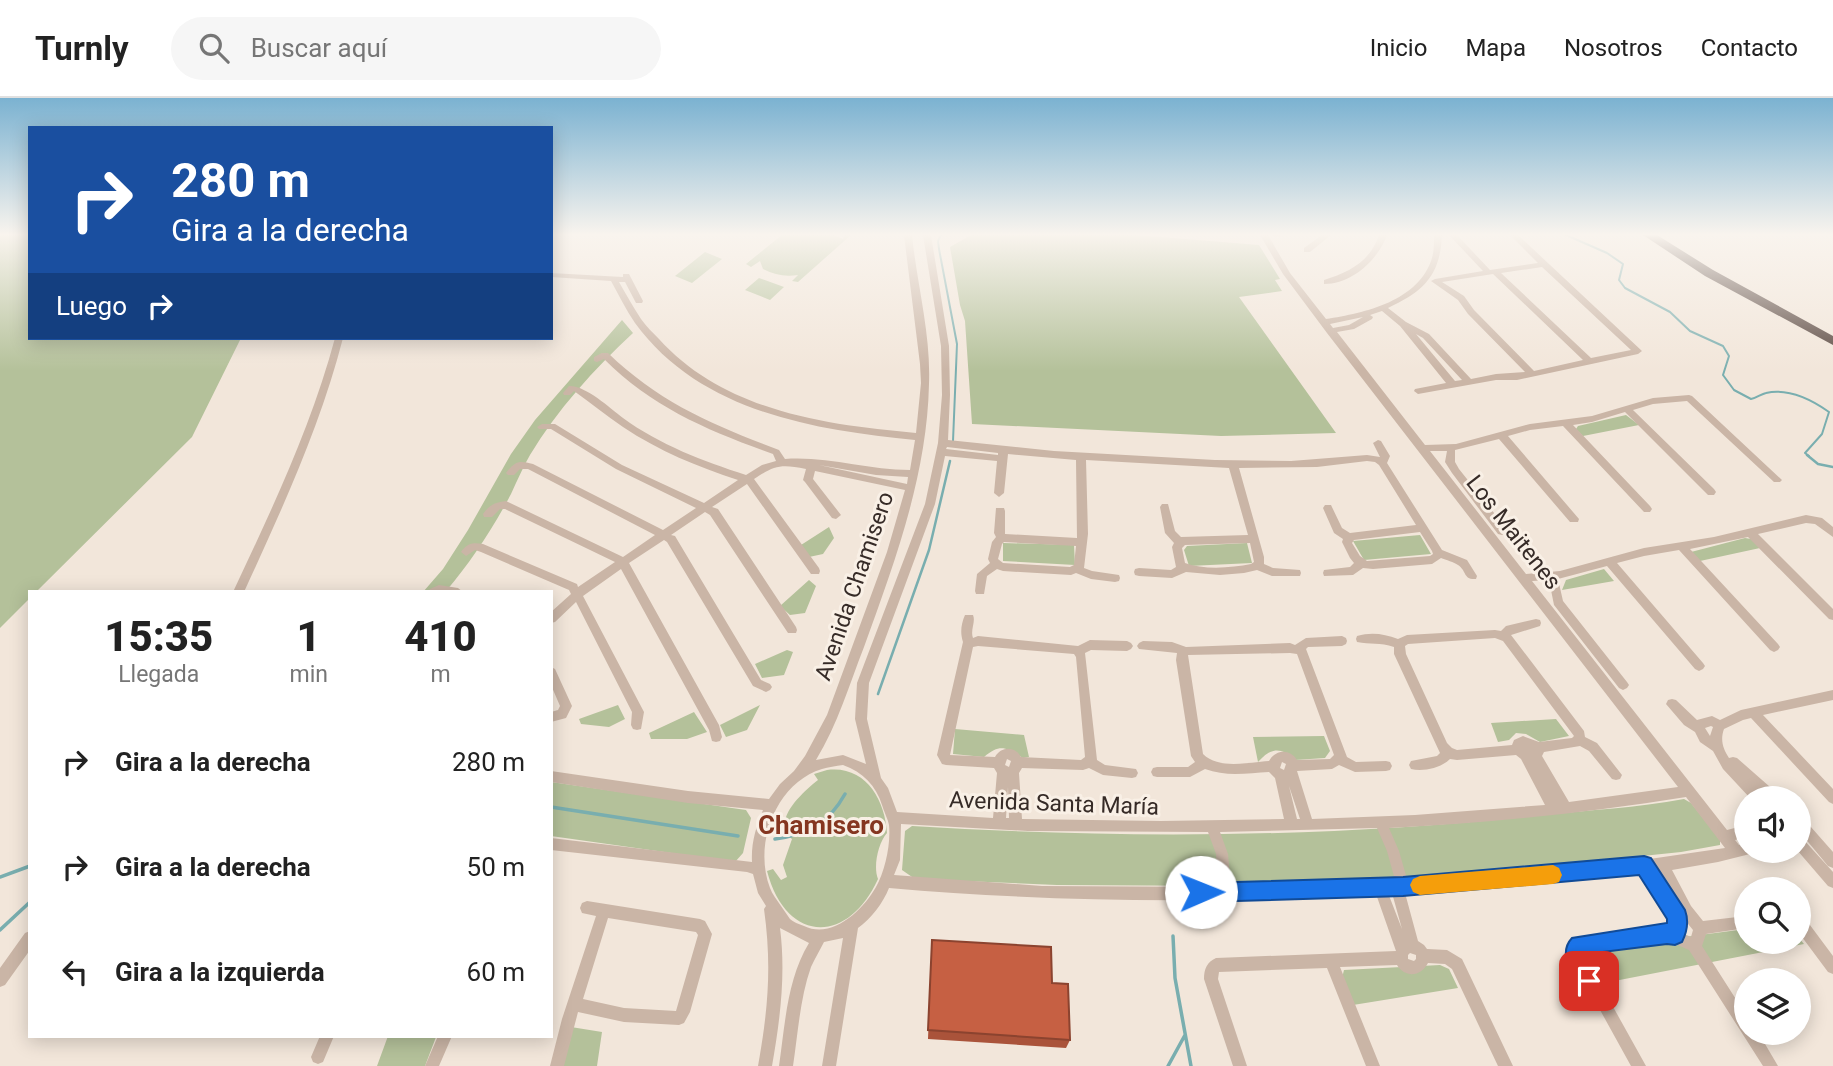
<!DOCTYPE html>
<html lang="es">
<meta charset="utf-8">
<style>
body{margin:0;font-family:Roboto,sans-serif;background:#f6f6f6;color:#222;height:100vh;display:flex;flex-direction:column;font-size:26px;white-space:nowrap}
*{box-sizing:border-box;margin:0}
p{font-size:23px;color:#767676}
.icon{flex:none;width:38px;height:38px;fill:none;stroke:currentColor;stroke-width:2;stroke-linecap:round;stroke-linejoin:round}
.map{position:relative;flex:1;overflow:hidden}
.sheet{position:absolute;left:28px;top:492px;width:525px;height:448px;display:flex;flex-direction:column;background:#fff;border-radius:0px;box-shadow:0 4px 18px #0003}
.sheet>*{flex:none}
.banner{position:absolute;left:28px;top:28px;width:525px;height:214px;border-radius:0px;box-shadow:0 4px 18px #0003;background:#1a4fa0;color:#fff;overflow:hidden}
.controls{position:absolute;left:1734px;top:688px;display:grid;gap:14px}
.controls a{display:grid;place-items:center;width:77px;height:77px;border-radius:50%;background:#fff;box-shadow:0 4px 18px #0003;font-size:35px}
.pin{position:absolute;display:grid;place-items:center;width:60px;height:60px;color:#fff;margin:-30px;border-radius:14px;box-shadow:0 4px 10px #0006}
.me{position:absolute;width:77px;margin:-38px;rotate:89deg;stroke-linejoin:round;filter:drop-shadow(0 0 5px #0008)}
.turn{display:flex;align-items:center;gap:24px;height:147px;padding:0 28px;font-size:32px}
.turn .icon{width:91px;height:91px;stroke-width:2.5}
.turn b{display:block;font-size:49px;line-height:60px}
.then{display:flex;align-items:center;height:66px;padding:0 28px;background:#0003;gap:14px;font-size:26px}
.eta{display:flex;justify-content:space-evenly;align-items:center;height:119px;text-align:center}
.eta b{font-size:42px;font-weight:800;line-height:49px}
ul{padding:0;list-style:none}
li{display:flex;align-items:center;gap:21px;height:105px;padding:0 28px}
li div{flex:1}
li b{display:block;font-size:26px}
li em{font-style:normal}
header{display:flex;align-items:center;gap:42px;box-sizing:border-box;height:98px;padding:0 35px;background:#fff;border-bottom:2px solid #e0e0e0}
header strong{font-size:33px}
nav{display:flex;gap:38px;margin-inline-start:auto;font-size:24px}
.search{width:490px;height:63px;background:#f6f6f6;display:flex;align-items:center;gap:18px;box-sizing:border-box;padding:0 24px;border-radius:38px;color:#767676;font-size:26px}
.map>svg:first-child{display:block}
</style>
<header>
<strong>Turnly</strong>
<div class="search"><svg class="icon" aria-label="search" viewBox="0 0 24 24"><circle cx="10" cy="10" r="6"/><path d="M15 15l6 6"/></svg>Buscar aquí</div>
<nav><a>Inicio</a><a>Mapa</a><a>Nosotros</a><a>Contacto</a></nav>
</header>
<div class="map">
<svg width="1833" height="968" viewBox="0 0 1833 968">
<rect width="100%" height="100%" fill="#f2e6da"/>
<path fill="#b4c19a" d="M0,137H30V240H241L192,339L37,493L30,494V500L0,530Z
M782,137H834L843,141L845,137H851L798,184L792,183L798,177C785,179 775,177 763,171L760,163L751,169L746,166Z
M971,137H1136L1259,147L1280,181L1275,182L1282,193L1239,199L1336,335L1221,338L972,326L965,223L960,207L950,149Z
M705,154L722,161L692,185L675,178Z
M759,180L784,189L770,202L745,192Z
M622,222L633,235C594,271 557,312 530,357C523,369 517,383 511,396C493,430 471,464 446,493L423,494L443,471L468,432L511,356L535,322Z
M1626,317L1639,327L1583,338L1576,331L1578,328Z
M829,429L834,440L823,456L809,459L801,447Z
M1420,437L1431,456L1364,462L1353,443Z
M1745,440L1751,441L1760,450L1700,463L1691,454Z
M1003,445L1074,447L1075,467L1003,463Z
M1247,445L1252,465L1189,468L1184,452L1187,448Z
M1604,471L1614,483L1562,492L1566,482Z
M809,482L816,488L805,515L790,517L780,508Z
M787,552L793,554L784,577L762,580L755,566Z
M618,607L625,621L609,629L581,626L579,621Z
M760,607L747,632L726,639L720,627Z
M694,614L707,634L687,641H651L649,635Z
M1556,621L1569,638L1540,644L1526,636L1516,635L1509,642L1498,644L1491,625Z
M955,631L1024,637L1029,659L1023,660C1006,650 1001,645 984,659L953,656Z
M1324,638L1330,653L1325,660L1295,662C1280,648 1271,650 1258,664L1253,639Z
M827,672C865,667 885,701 887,735C878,745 873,769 878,781C848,847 786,846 767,773L773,771L781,782L787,779L783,767L792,741C770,723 803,694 818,682L814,676Z
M551,684L746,712L751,720L743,755L735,764L551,738Z
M1684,701L1691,705L1720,741V747L1681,754L1478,775L1240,788L1057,787L915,781L902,772L905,733L912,728C1121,741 1333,740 1542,717C1589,712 1637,710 1684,701Z
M1746,831V844H1799V840L1804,846L1599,886L1581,858L1584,852Z
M1440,867L1449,871L1458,890L1353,907L1342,880L1344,872Z
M571,929L602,934L597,968H562Z
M388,938L436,939L425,968H377Z"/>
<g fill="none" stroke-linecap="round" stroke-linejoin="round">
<path stroke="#79aeaf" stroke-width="2" d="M941,137L938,143L939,151L957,246L953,343
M1566,137L1607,155L1623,166L1619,182L1625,190L1670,214L1690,233L1723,248L1729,258L1723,277L1734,292L1751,301C1757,300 1761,296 1766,295C1788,290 1812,302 1829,314L1822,336L1805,355L1809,358"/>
<path stroke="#79aeaf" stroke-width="2.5" d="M1807,357L1818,366L1833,369
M878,596L929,452L950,363"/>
<path stroke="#79aeaf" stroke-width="3.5" d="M551,709L738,738
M775,741C807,737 829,725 845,696
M0,779L30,768
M0,832L30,804
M1173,838L1175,880L1191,968
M1168,968L1185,937"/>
<path fill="#cab5a6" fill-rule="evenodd" d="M904,137H912C917,187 931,236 929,286C927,378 895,463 864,549C849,587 838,626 816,662L843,657L866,666L855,621L857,585L925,406L938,345L942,297L941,248L923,137H931L949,248L950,297L948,342L1054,353L1215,362L1291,363L1367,357L1380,359L1373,345L1378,342L1381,343L1390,358L1387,365L1442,452L1467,462L1477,478L1476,481C1463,482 1467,473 1458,467C1454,464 1446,462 1441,460L1432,466L1373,471L1363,470L1353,477L1324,478L1323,475L1324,472L1350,469L1354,465L1350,460L1342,444L1343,441L1334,435L1323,410L1325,407H1331L1342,430L1350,435L1416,427L1379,367L1375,364L1367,363L1317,369L1239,370L1264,459V466L1273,470L1300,472L1301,475L1300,478H1272L1257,472L1244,475L1220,477L1186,474L1172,480L1139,478L1135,477L1134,474L1135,471L1139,470L1171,472L1176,469L1172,449L1174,445L1165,435L1160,409L1162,406H1168L1175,433L1181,439L1248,437L1229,370L1086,362L1088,436L1084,470L1092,473L1119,477L1120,480L1119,483L1115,484L1091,481L1076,475L1071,477L1003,473L997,471L987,478L984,496H976L975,493L977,476L990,465L988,461L992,444L996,439L994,435L996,410H1004L1005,413V436L1077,440L1076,362L1008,356L1004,395L999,399L994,395L997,363L945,358L935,406L869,585L867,621L881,680L888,690L897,714L993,720L997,675L994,670L946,667L942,666L937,657L963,544C960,535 961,526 965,517H973C976,524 970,532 973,540L978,538L1078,548L1090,542L1127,543L1131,545L1133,548L1131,551L1127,553L1091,552L1085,555L1097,662L1105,667L1136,671L1138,675L1136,679L1132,680L1103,677L1089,670L1083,672L1022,670L1019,675L1022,721L1161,723L1284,721L1275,680L1269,674C1248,675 1226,679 1205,671L1190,679H1157L1153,678L1151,674L1153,670L1157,669H1188L1195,664L1191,658L1176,562L1177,555L1139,551L1137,548L1139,545L1143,543L1172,544L1186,549L1290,545L1295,547L1306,540L1342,538L1346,540L1347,543L1346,546L1342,548L1308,549L1306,551L1347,659L1356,664L1386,663L1390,664L1392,668L1390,672L1386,673L1355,674L1339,667L1332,671L1297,673L1312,721L1415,717L1545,707L1521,661L1516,657L1457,662L1450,661C1441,670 1423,674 1411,671L1409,667L1411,663L1437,658L1440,655L1394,556V549C1380,544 1370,547 1357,544L1356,541L1357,538C1372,534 1384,536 1398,541L1407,537L1495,532L1501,533L1506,528L1536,521L1540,522L1541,525L1540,528L1511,537L1584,633L1585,639L1597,645L1622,677L1620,681L1616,682L1612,681L1589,653L1580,648L1544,654L1542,658L1569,704L1678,689L1327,235L1283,176L1260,137H1268L1290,175L1326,221C1365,215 1419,203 1432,160C1434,153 1434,145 1434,137H1442C1440,178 1424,193 1388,210L1406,224L1429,236L1471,281L1496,276L1525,274L1468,216L1458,202L1431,183L1435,181L1483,173L1449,137H1457L1490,172L1538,165L1510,137H1518L1642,253L1638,256L1517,282H1496L1418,296L1414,293L1415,291L1446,285L1400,228L1382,213L1370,217L1373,219L1372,221L1354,231L1337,234L1425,347L1456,346L1530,326L1592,318L1653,300L1689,297L1692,298L1782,382L1780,384H1774L1687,303L1653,306L1633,312L1714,391L1716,394L1714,397H1708L1625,314L1592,324L1573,327L1650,408L1652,411L1650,414H1644L1563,328L1530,332L1508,338L1579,421L1578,424H1570L1499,341L1455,352V364L1459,371L1506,430L1507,433L1502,437L1498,436L1452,375L1445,364L1447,353H1430L1526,476L1560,473L1644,450L1714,439L1806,417L1822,420L1833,429V439L1815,426L1806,425L1758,436L1833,511V522L1829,521L1748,439L1690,451L1778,546L1780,549L1778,552L1774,554L1770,552L1679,452L1644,458L1617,465L1703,565L1705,568L1703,571L1699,573L1695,571L1607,468L1558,481L1563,503L1627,584L1629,587L1627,590L1623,592L1619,590L1554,507L1549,482L1532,483L1727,732L1746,727V739L1735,742L1739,747L1746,746V752H1752L1750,756L1718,764L1672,772L1691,808L1703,823L1746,818V830L1706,836L1702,848L1746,917V934H1758L1778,968H1763L1689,852L1666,842L1582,853L1646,968H1631L1568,854L1572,843L1583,839L1667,828L1670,829L1671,820L1642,775L1405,795L1418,843L1424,847L1427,851L1447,852L1462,861L1513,968H1498L1452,871L1445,866L1428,865C1421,879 1405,880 1397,867L1340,869L1380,968H1366L1327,870L1219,874L1218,881L1247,968H1233L1204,881C1204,871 1207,864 1216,860L1396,853L1376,796C1213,806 1051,804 889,790C883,805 871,821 858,830L836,968H822L843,840L824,844C820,852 815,860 811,869C800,900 798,935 793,968H779C785,927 787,881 809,845L780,830C786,877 780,922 772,968H758C768,912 772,868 764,811L766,808L758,795L753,776L747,774L551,752V740L752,764C751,745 756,729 763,712L688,705L551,684V673L688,693L769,701L780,686L794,673L805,658L827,617L887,454L905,392L815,373L813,381L841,417L836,421L832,420L805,384L803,382L806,371C781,366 775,367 754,381L819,470L820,473L819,476H811L747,386L712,409L718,411L796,529L797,532L796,535H788L710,417L705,414L671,437L675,438L761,582L770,586L772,589L770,592L766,594L753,588L667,444L664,442L629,465L719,627L722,639L720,643L716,644L712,643L709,632L621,471L583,498L644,614L641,631L637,632L633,631L631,627L632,614L576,504L555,524L551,525V514L571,496L569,492L481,454L475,452L466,458L461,454C467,445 473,444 483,446L577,486L578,489L615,464L505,411H500L492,419H484L483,416C489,407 496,404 506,403L623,459L655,437L528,371H520L514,377H508L506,375C515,363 519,362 533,366L663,432L696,410L616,371L551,331H539L537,329L542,326H555L622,367L704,405L738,382C698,369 659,353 623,329C607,318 591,305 574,293L570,297H564L563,295L569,288C585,287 610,310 623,320C660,347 703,363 746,377L762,367L776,363L773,356C709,333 653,310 604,261L597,264L594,263V259L602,255H608C660,305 713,327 779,352L785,361C827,358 867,372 910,372L915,342C814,332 700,314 635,225C626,212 619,197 611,183L551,179V175L623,179V176H629L643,203L642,205H636L625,184H619C626,196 633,209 641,221C646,228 653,235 659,241C724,313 825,327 916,335L921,285L920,266ZM1542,169L1631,252L1591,260L1501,175ZM1493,176L1583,262L1534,273L1474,212L1464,198L1442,184ZM1363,219L1349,227L1333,230L1330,226ZM1416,236L1423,240L1462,282L1455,283ZM947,349L998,355V357L946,351ZM819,367L876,377L908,379L907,386ZM1420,434L1432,453L1433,456L1430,458L1367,463L1360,458L1352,445L1354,442ZM1004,444L1076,448L1074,467L1070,469L1003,465L998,461L1002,446ZM1250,445L1254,464L1251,466C1231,470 1204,472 1185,465L1182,450L1185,447ZM1495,540L1503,543L1574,638L1572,640L1539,644L1523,638L1514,642L1512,647L1457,652L1452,650L1447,645L1406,556L1405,548L1408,546ZM978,548L1074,556L1076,559L1085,659L1081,662L1021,659C1015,648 1001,648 995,659L950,657L973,549ZM1290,555L1297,556L1334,657L1330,661L1297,662C1290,651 1276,651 1269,663C1249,664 1219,672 1203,656L1188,557ZM1007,661L1011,663L1009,669L1005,667ZM1282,664L1286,666L1284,672L1280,670ZM843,667C863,674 876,688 882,707C884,714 888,721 889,727C891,746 885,773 876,789C863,812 832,842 804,828C799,826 793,824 790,821C787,817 784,812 781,808C777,802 772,796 770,790C753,746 776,685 822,671C828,669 836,668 843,667ZM1289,688L1300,721H1297ZM1008,689L1009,720H1006ZM1686,699L1725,750L1629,764L1407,781L1399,753L1389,730C1489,725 1587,715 1686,699ZM901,726L1028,733L1208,734L1216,756L1218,789L1042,788L894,777L900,762ZM1377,730L1387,753L1395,782L1231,789L1228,756L1220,734ZM1659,773L1671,796L1656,774ZM1388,795H1392L1402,831ZM1684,821L1693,832L1691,839L1682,835ZM1410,855L1416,857V861L1414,863L1408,861V857Z
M1271,137H1282L1279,139Z
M1322,137H1331L1310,154H1304V150Z
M1379,137H1387C1378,162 1352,186 1324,186V182C1349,174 1370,164 1379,137Z
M335,240H343C320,329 282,411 244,494H233C272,411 311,329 335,240Z
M439,487L458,490L463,494H429L430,491Z
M551,569L555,571L572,608L566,620L551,624V614L558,612L560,608L551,587Z
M1833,592V602L1763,617L1833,691V706L1829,704L1751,620L1743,622L1724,631C1720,642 1723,651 1729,660L1733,659L1737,660L1778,696L1780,700L1763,699L1764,700H1750L1723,671L1713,653L1700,644L1695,634L1684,627L1666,606L1668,602L1672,601L1676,602L1697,622L1712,618L1720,622L1741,612ZM1711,628L1713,629L1710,638L1705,630Z
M1799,718L1803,720L1833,754V770L1828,768L1799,733Z
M1799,739L1803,741L1833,774V790L1828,788L1797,752H1799Z
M587,803L700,821L705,823L712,836L690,914L684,925L679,927L624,924L578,914L564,968H550L562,921L596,818L582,815L580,810L582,805ZM608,820L696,834L698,837L676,913L624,910L583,901Z
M1799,817L1804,819L1833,858V876L1828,874L1799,835Z
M30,833V852L5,887L0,889V870L25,835Z
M320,938H334L323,964L318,966L313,964L311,959Z
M438,938H452L439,968H425Z"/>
<path fill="#57453e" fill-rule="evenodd" d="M1643,137H1657L1713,172L1833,238V247L1705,178Z"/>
</g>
<path fill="#aa533a" d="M932,842L1052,885L1070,942L1066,950L928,941Z"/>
<path fill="#c66043" stroke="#8b432f" stroke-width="2" d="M932,842L1051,849L1052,885L1068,886L1070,942L928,932Z"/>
<linearGradient id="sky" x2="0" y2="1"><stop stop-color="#7bb2d1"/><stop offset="0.5" stop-color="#f9f4ee"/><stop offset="1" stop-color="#f9f4ee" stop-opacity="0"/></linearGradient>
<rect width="1833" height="273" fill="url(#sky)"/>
<path fill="#1a73e8" stroke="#114b97" stroke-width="2" d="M1644,758L1651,760L1685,812C1689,823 1687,834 1682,844L1675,847L1667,846L1586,856L1600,883L1597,891L1589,894L1582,891C1573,875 1557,856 1572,840L1667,825V821L1639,777L1403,798L1201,804L1194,801L1191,794L1194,788L1201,785L1403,779Z"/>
<path fill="#f59e0b" d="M1553,767L1559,770L1562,777L1559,784L1553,786L1420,797L1413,794L1410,787L1413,781L1420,778Z"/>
<g text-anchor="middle" stroke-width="6" stroke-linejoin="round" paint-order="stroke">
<g font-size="23" fill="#362b27" stroke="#f9f0e6">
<text transform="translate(1514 434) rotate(52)" y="8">Los Maitenes</text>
<text transform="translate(854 488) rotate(-71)" y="8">Avenida Chamisero</text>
<text transform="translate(1054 705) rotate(2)" y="8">Avenida Santa María</text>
</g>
<g font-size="26" font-weight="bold" fill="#853620" stroke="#f9f0e6">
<text x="821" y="736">Chamisero</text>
</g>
</g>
</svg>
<div class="controls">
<a><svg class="icon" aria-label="sound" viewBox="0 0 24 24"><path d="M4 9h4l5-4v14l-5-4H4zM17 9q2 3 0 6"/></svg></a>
<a><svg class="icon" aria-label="search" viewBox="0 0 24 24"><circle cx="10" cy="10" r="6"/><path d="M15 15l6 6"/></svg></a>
<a><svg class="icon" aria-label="layers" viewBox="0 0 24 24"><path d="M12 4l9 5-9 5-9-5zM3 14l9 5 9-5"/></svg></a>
</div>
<div class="pin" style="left:1589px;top:883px;background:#d93025"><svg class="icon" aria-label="arrive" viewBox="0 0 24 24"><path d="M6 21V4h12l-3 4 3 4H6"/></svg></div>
<svg class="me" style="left:1201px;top:794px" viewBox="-20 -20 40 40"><circle r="19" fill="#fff"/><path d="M0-13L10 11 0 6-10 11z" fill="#1a73e8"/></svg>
<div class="banner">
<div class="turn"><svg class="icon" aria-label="right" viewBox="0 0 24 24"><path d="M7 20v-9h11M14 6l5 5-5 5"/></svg><div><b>280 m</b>Gira a la derecha</div></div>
<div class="then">Luego<svg class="icon" aria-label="right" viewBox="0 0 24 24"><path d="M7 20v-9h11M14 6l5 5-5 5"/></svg></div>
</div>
<section class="sheet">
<div class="eta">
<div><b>15:35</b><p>Llegada</p></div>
<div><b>1</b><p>min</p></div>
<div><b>410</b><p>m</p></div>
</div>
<ul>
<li><svg class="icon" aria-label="right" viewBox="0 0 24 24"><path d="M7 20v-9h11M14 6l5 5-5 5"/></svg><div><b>Gira a la derecha</b></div><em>280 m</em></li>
<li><svg class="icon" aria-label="right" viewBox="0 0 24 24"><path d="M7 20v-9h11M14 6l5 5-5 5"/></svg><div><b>Gira a la derecha</b></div><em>50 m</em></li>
<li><svg class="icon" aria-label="left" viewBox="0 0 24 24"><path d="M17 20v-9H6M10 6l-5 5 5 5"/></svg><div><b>Gira a la izquierda</b></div><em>60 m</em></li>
</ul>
</section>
</div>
